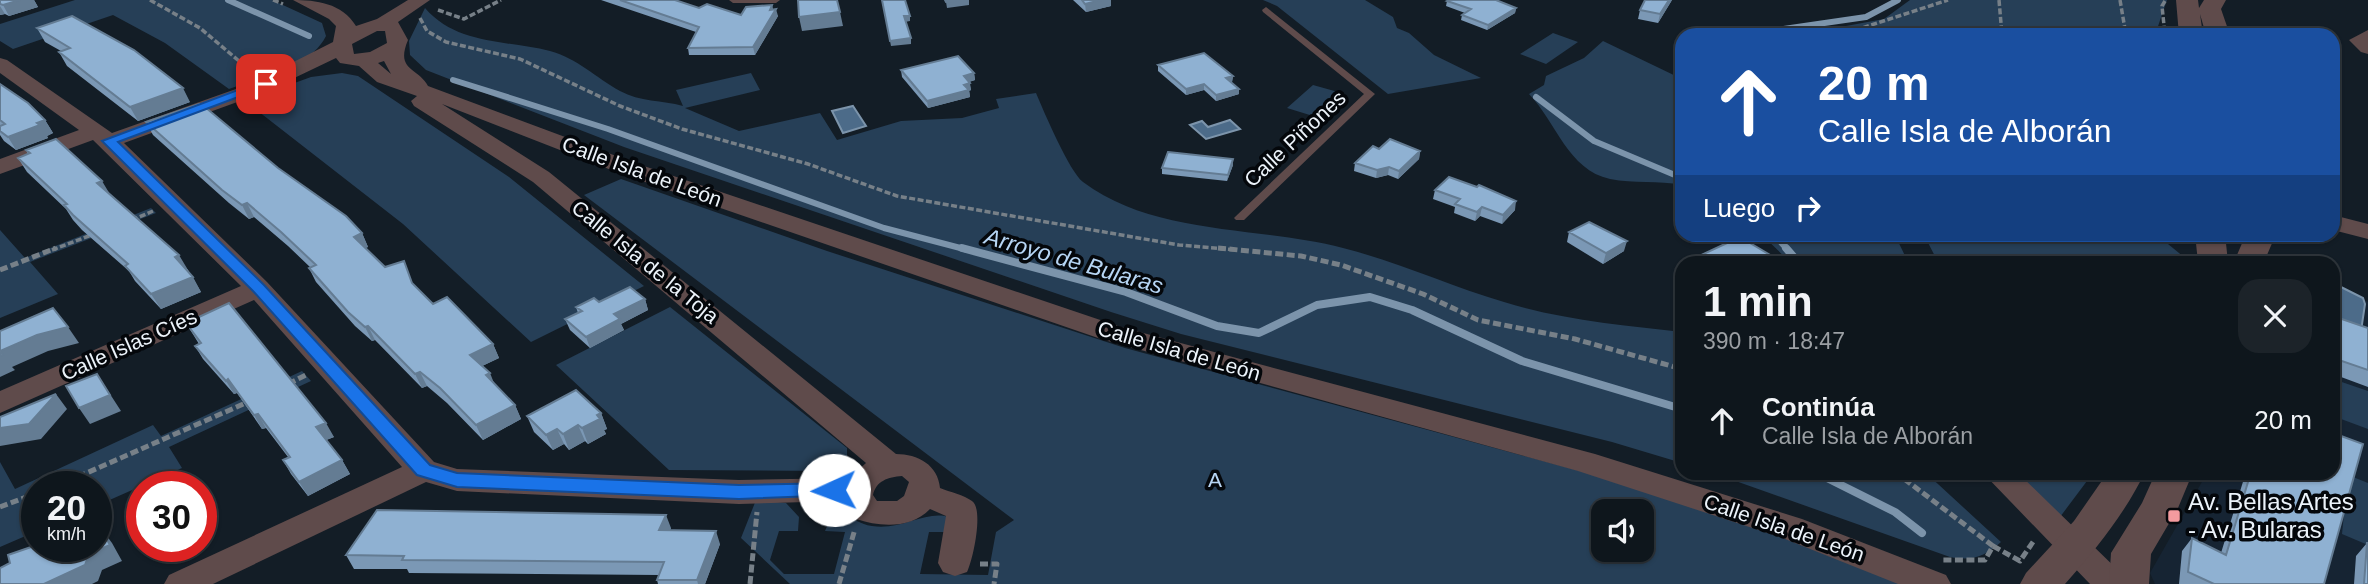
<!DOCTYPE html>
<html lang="es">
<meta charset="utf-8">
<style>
body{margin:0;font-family:Arial,sans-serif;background:#1c2329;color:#f1f3f6;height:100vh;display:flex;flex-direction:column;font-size:26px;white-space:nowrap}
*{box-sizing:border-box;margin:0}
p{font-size:23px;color:#9b9fa3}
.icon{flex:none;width:38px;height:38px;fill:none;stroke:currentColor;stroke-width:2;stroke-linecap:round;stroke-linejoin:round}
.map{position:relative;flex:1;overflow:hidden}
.drawer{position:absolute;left:1675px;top:256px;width:665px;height:224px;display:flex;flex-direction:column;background:#0e161c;border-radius:21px;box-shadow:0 2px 5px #0004,0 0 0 2px #2e353b}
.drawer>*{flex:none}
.banner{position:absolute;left:1675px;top:28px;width:665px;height:214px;border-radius:21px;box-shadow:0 2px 5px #0004,0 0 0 2px #2e353b;background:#1a4fa0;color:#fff;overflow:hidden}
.controls{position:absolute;left:1591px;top:499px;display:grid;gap:14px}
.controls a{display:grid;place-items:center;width:63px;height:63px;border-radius:14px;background:#0e161c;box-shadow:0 2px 5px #0004,0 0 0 2px #2e353b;font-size:35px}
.speed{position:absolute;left:21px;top:471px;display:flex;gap:14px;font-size:35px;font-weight:700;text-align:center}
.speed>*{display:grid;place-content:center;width:91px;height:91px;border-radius:50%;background:#0e161c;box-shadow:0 2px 5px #0004,0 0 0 2px #2e353b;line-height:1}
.speed small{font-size:18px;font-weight:400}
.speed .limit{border:10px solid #d22;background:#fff;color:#111}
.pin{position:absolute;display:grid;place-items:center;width:60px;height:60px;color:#fff;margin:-30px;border-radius:14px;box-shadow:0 4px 10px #0006}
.me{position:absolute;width:77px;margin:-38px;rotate:268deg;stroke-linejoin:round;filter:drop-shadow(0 0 5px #0008)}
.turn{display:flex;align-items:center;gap:24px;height:147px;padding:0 28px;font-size:32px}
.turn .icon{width:91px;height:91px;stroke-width:2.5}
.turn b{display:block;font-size:49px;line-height:60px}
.then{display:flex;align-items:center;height:66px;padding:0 28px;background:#0003;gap:14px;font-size:26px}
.round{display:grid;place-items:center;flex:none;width:74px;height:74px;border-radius:21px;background:#1c2329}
.overview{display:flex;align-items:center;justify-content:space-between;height:119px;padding:0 28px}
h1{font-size:42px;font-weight:700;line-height:52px}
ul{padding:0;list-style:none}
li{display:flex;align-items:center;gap:21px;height:91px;padding:0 28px}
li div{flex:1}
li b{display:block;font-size:26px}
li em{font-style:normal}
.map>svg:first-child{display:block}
</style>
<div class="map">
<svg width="2368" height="584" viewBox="0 0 2368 584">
<rect width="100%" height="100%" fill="#131d26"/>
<path fill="#162433" d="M2333,283L2368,302V584H2155L2150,573L2207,473L2333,472Z"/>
<path fill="#263f57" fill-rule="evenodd" d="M75,0H272L322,23L326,36C310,68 261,77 229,89L165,43L113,15L13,49L0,41V24Z
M1263,0H1365L1393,17L1397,28L1409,33L1434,55L1481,78L1388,94L1277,6Z
M1910,0H2167L2155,35H1797L1884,19Z
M425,8C457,45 506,40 550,51C577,58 596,78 620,91C640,102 662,100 683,106L676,90L751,73L760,90L685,108L739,131L820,113L837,140L901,121L962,118L999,108L996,99L1036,93C1044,112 1069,171 1083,182C1155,236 1259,226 1343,248C1398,262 1450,286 1504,302C1562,320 1622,325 1682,332V463L1612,442L1181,334L1111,312L624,147L426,70L410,55L409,41Z
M1553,33L1578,42L1546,64L1520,54Z
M1603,41L1682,79V185C1658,180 1634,184 1610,179C1568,170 1556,122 1529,94L1544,85L1546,76L1584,58Z
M342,73L358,76L509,177L644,286L531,342L403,224L245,101L311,77Z
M1313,85L1338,92L1313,116L1287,108Z
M621,179L827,251L1125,348L1643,488L1916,584H790L741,538L756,500L786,503L799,517L798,531H779L770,560L784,574H834L845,532L825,531L831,517C846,511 857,524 872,526C900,531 927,510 948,517L950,532H929L920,574L988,575L996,532L1014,520L584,195ZM1603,511H1642V550H1603Z
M151,208L156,213L30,262L58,294L0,318V230L25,258Z
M1762,235H1895L1908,262H1790Z
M1924,235H2157L2190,262H1938Z
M670,307L847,448V461L829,471L669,470L556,365Z
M302,371L311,381L169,447L182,468L96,506V486H37V531L0,547V462L15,489L153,425L161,436Z
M2333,379L2368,391V429L2333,416Z
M1713,473H1926L2001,542C1984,557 1973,561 1950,557Z
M2022,473H2093L2060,517L2025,481Z
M2348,475L2368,483V545L2342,534Z"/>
<path fill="#4c6b89" stroke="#7c94ab" stroke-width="2" d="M853,106L866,126L843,133L832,111Z
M1230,120L1240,129L1206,139L1190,125L1202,121L1208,127Z
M2333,283L2363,298L2365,304L2360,338L2333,328Z"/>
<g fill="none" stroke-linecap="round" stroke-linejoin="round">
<path stroke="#7c94ab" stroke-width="6" d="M228,0L309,36
M1741,35L1866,17L1898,0
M453,80L608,129L884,228L968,250
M1536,97L1594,141L1682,178
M1773,234L1788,250"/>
<path stroke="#7c94ab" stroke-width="8" d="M962,248L1126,292L1217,326L1259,333L1317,305L1370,297L1412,310L1522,361L1682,409
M1786,248L1798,262
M1815,472L1895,512L1922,533"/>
<path stroke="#778088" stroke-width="3.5" stroke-dasharray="6 2.5" stroke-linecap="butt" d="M150,0L200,28L252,72
M273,0L283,4
M1999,0L2002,35
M2120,0L2126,35
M2165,1L2162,6L2165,35
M438,10L464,19L501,0
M420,18L427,31L446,42L520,59L620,106L682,129L808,164L897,196L1179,245L1237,250
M1825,35L1862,28
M1860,35L1862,28L1948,0
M132,220L153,211
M2174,234L2185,242
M52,250L94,234"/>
<path stroke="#778088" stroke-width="5" stroke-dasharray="8 3.5" stroke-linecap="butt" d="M1218,248L1301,256L1341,265L1423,294L1478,320L1575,339L1682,369
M0,270L56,248
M288,384L308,374
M1895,472L1993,546L1985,560H1942
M57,486L248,402
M0,507L37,493
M1993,546L2020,561L2035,539
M980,564H997L994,584
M750,584L757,512
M839,584L855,529"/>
<path fill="#5f4b4b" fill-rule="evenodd" d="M729,0H780L776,3H733Z
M1266,7L1375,94L1244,220H1236L1234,218L1236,216L1364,94L1263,12L1262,10Z"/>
<path fill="#5f4b4b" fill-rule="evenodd" d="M293,0C316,0 342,3 356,26L377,19L408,0H430L398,22L408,40C395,71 418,67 428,86L635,163L1121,327L1595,454L1802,519L1946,575L1951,584H1898L1780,537L1578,471L1101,339L619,173L442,104L549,172L896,454C918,454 938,465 940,488C950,492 964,495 972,501C984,509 973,560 967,572L955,576L943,572L938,563L946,516L930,509C911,529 880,527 856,519L843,501L739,504L457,491L426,482L213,584H164L169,575L402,467L254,300L0,413V391L241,286L93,140L0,174V159L79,130L0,73V58L7,60L112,133L250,84L333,42L336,26L329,19ZM377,31H385L387,43L370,52L354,54L352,44ZM336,58L340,63L359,66L377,82L417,96L411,101L414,106L533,182L866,463L849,478L739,480L457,469L434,462L267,282L124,143L265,92ZM384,61L391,74L378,63ZM902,476L909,482L904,496L897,501H877L873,495C876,481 888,477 902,476Z
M2368,30V54L2361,52L2349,40Z
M2333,215L2368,224V239L2333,230Z
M1982,472H2017L2123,575L2128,584H2090Z"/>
<path fill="#5f4b4b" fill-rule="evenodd" d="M2176,0H2198L2199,8L2204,0H2226L2221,9L2230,35H2206L2200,14L2203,35H2179Z
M2195,234H2225L2228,262H2198Z
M2246,234H2276L2264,262H2234Z
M2108,472H2145C2124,515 2096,549 2065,584H2020L2026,573L2074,521Z
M2156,472H2193L2178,508L2151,554L2149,584H2109L2111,553L2142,503Z"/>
</g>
<path fill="#7b98b5" d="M0,0H34L38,7L9,16L5,14L0,15Z
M601,0H675L699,8L741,15L772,5L773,10L778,16L755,55H689L688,48L696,32Z
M1073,0H1111V6L1086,12Z
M1672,0L1658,23L1638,19L1640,10Z
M1447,1L1516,8L1515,13L1487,30L1461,20L1462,15L1465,13L1446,6Z
M37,28L190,102L138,121L67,66L59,52L61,51L45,42Z
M1158,65L1233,76L1232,82H1231L1239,89V94L1216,101L1204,90L1186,95L1158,71Z
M901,70L974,73L975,80L969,82L971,90H969L970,97L928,108L902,77Z
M0,84L45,120L53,133L47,136L48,138L16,150L4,141L0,135Z
M146,122L278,168L362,233L368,247L365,248L385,267L414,285L433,304L493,344L499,358L482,366L495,385L515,405L521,419L483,440L447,403L427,386L422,388L375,340L372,341L355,326L316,282L309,268H311L288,246L254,217L249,219L229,203L153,135Z
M1379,149L1420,151L1419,159L1398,179L1388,175L1376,178L1354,171L1355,163Z
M26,150L111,195L188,270L201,292L161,309L135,281L129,271L82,230L73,220L66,209L27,172L18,158L28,154Z
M1233,159V165L1227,181L1162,174V168Z
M1435,190L1515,210L1502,224L1480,216L1475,221L1454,213L1455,207L1433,199Z
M1569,232L1624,251L1603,264L1567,242Z
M1770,255L1768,262H1696L1697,257Z
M645,299L648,310L621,324L624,330L590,348L570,330L565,319L578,313L576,307L599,302Z
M2333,316L2368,328V387L2333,374Z
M186,323L334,437L326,440L342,460L350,474L308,496L291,474L283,460L288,457L266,428L262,429L237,393L234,394L203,359L195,346L199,344Z
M601,413L607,429L604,430L606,434L588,444L585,441L569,450L564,444L553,450L534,432L527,416Z
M2246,472H2333L2324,584H2179L2182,551L2192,538L2221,553Z
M671,528L670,530L720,544L705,584H658L657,580L659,575L409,573L407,569H354L346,555Z
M2367,543L2368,584H2354L2356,556Z"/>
<path fill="#647c93" d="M20,0H34L38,7L9,16L3,5Z
M964,0H969V5L947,8L946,2Z
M1101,0H1111V6L1086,12L1085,4Z
M1669,0H1672L1658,23L1660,14Z
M772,5L773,12L776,9L778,16L755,55L753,47Z
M0,6L5,14L0,15Z
M1516,8L1515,13L1487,30L1488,25Z
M840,12L843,26L802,31L799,17Z
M904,16H910V21L905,22Z
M911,38V44L891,46L890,41Z
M974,73L975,80L965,83L964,76Z
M1233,76L1232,82L1226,83V78Z
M970,83L971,90H969L970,97L928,108L927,101L964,85Z
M1204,84V90L1186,95V89Z
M183,88L190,102L138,121L130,107Z
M1239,89V94L1216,101V95Z
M45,120L53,133L47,136L48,138L16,150L8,137Z
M1420,151L1419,159L1398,179L1399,171Z
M1233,159V165L1227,181L1228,175Z
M1389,167L1388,175L1376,178L1377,170Z
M102,181L111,196L97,183Z
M1516,201L1515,210L1502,224L1503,215Z
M247,203L254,217L249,219L242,205Z
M1482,207L1480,216L1475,221L1477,212Z
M362,233L368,247L360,250L354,237Z
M1627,241L1624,251L1603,264L1606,253Z
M179,255L188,270L184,272L175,257Z
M1770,255L1768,262H1756Z
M193,277L201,292L161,309L151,294Z
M645,299L648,310L621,324L624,330L590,348L586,337L614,314Z
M368,326L375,340L372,341L365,327Z
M68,327L79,343L48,351L12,367L15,370L0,377V351L37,335Z
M493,344L499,358L476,369L470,355Z
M420,372L427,386L422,388L415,374Z
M490,373L496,388L486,375Z
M97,374L121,411L90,424L79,408Z
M228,379L237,393L234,394L226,381Z
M56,394L67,409L41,439L0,446V428Z
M515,405L521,419L483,440L476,425Z
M601,413L607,429L604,430L606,434L588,444L582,428L597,415Z
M258,414L266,428L262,429L254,415Z
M326,423L334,437L324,441L316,427Z
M578,425L585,441L569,450L563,434Z
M557,429L564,444L553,450L546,435Z
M342,460L350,474L308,496L299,482Z
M666,515L671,528L664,543L659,530Z
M100,527L112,543L122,561L102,570L98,581L92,584H44Z
M716,531L720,544L705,584H698L697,580Z"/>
<path fill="#8fb1d2" stroke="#647c93" stroke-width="2" d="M0,0H20L3,5L0,4Z
M620,0H675L699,8L707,4L741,15L746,7L772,5L770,10L776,9L753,47L688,48L699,27Z
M798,0H837L840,12L799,17Z
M882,0H905L910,16H904L911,38L890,41Z
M945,0H964L946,2Z
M1082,0H1101L1085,4Z
M1449,0H1496L1516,8L1488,25L1462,15L1471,9L1447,1Z
M1645,0H1669L1660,14L1640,10Z
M72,16L134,50L183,88L130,107L59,52L70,48L37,28Z
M1204,53L1233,76L1226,78L1239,89L1216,95L1204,84L1186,89L1158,65Z
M958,56L974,73L964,76L970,83L964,85L969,90L927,101L901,70Z
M0,84L28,103L45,120L37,123L40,125L8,137L0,131V126L5,124L0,120Z
M199,104L205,107L278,168L346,216L362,233L354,237L385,267L404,261L412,283L433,304L447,297L493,344L470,355L490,373L486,375L515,405L476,425L440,388L420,372L415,374L368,326L365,327L348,312L309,268L316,265L281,232L247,203L242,205L222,190L146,122Z
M56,139L102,181L97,183L179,255L175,257L193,277L151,294L125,266L128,264L73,215L64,205L67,204L18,158L30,153L26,150Z
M1390,139L1420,151L1399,171L1389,167L1377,170L1355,163L1373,146L1379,149Z
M1168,152L1233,159L1228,175L1162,168Z
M1449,177L1477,187L1479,185L1516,201L1503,215L1482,207L1477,212L1455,204L1460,199L1435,190Z
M1589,222L1627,241L1606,253L1569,232Z
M1740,237L1770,255L1756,262H1706L1697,257Z
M630,287L645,299L614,314L620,319L586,337L565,319L582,311L576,307L594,298L599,302Z
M229,303L326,423L316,427L342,460L299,482L283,460L290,457L258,414L254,415L228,379L226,381L195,346L201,343L186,323Z
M53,308L68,327L37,335L0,351L3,355L0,356V331Z
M2333,316L2368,328V370L2333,358Z
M97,374L110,395L79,408L66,386Z
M576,390L601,413L597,415L600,419L582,428L578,425L563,434L557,429L546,435L527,416Z
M56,394L29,424L0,428V417Z
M2333,433L2363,444L2324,584H2214L2188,572L2192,538L2226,555L2251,472H2333Z
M172,482L179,484L180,486H163Z
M377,510L666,515L659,530L716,531L697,580H657L664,562L402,560L404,556L346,555Z
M96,527H100L110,545L89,554L85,565L44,584H0V568L10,563L8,555L37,545V546H96Z
M2367,543H2368V584H2364Z"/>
<path fill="#1a73e8" stroke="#114b97" stroke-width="2" d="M262,81L273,84L118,142L264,285L430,465L457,473L739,485L834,483L844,490L841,495L739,499L457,487L417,475L253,291L102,141Z"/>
<rect fill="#f49b9f" stroke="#04070b" stroke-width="2.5" x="2167" y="509" width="14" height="14" rx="3.5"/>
<g text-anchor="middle" stroke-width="7" stroke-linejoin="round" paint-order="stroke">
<g font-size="21" fill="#ecf3fa" stroke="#04070b">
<text transform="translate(1295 139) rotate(-43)" y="7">Calle Piñones</text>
<text transform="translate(642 172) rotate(20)" y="7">Calle Isla de León</text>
<text transform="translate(645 262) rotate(39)" y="7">Calle Isla de la Toja</text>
<text transform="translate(129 345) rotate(-24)" y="7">Calle Islas Cíes</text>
<text transform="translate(1179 351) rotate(16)" y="7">Calle Isla de León</text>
<text transform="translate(1784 528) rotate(19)" y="7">Calle Isla de León</text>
</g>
<g font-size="21" fill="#b7d5f4" stroke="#04070b">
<text x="1215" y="487">A</text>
</g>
<g font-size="23" font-style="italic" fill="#b7d6f5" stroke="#04070b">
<text transform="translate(1074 261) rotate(16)" y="8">Arroyo de Bularas</text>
</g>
<g font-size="24" fill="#ecf3fa" stroke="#04070b" text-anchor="start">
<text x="2188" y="510">Av. Bellas Artes<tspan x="2188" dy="28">- Av. Bularas</tspan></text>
</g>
</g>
</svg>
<div class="controls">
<a><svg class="icon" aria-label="sound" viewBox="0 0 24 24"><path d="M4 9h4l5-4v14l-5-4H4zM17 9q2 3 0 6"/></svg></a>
</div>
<div class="speed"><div>20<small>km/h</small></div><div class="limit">30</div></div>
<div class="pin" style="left:266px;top:84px;background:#d93025"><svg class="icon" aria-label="arrive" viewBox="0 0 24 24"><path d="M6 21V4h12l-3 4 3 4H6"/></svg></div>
<svg class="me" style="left:834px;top:490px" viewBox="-20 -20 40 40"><circle r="19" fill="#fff"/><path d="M0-13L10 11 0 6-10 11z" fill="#1a73e8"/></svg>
<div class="banner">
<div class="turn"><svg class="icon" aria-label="ahead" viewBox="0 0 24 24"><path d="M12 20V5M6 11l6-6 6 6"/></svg><div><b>20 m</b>Calle Isla de Alborán</div></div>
<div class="then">Luego<svg class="icon" aria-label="right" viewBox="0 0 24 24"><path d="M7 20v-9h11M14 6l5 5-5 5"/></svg></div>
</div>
<section class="drawer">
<div class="overview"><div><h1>1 min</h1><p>390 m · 18:47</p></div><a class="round"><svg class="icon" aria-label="close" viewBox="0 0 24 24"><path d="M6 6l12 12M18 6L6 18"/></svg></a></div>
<ul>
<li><svg class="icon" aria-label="ahead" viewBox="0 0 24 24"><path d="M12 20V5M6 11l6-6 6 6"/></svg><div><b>Continúa</b><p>Calle Isla de Alborán</p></div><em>20 m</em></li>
</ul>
</section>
</div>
